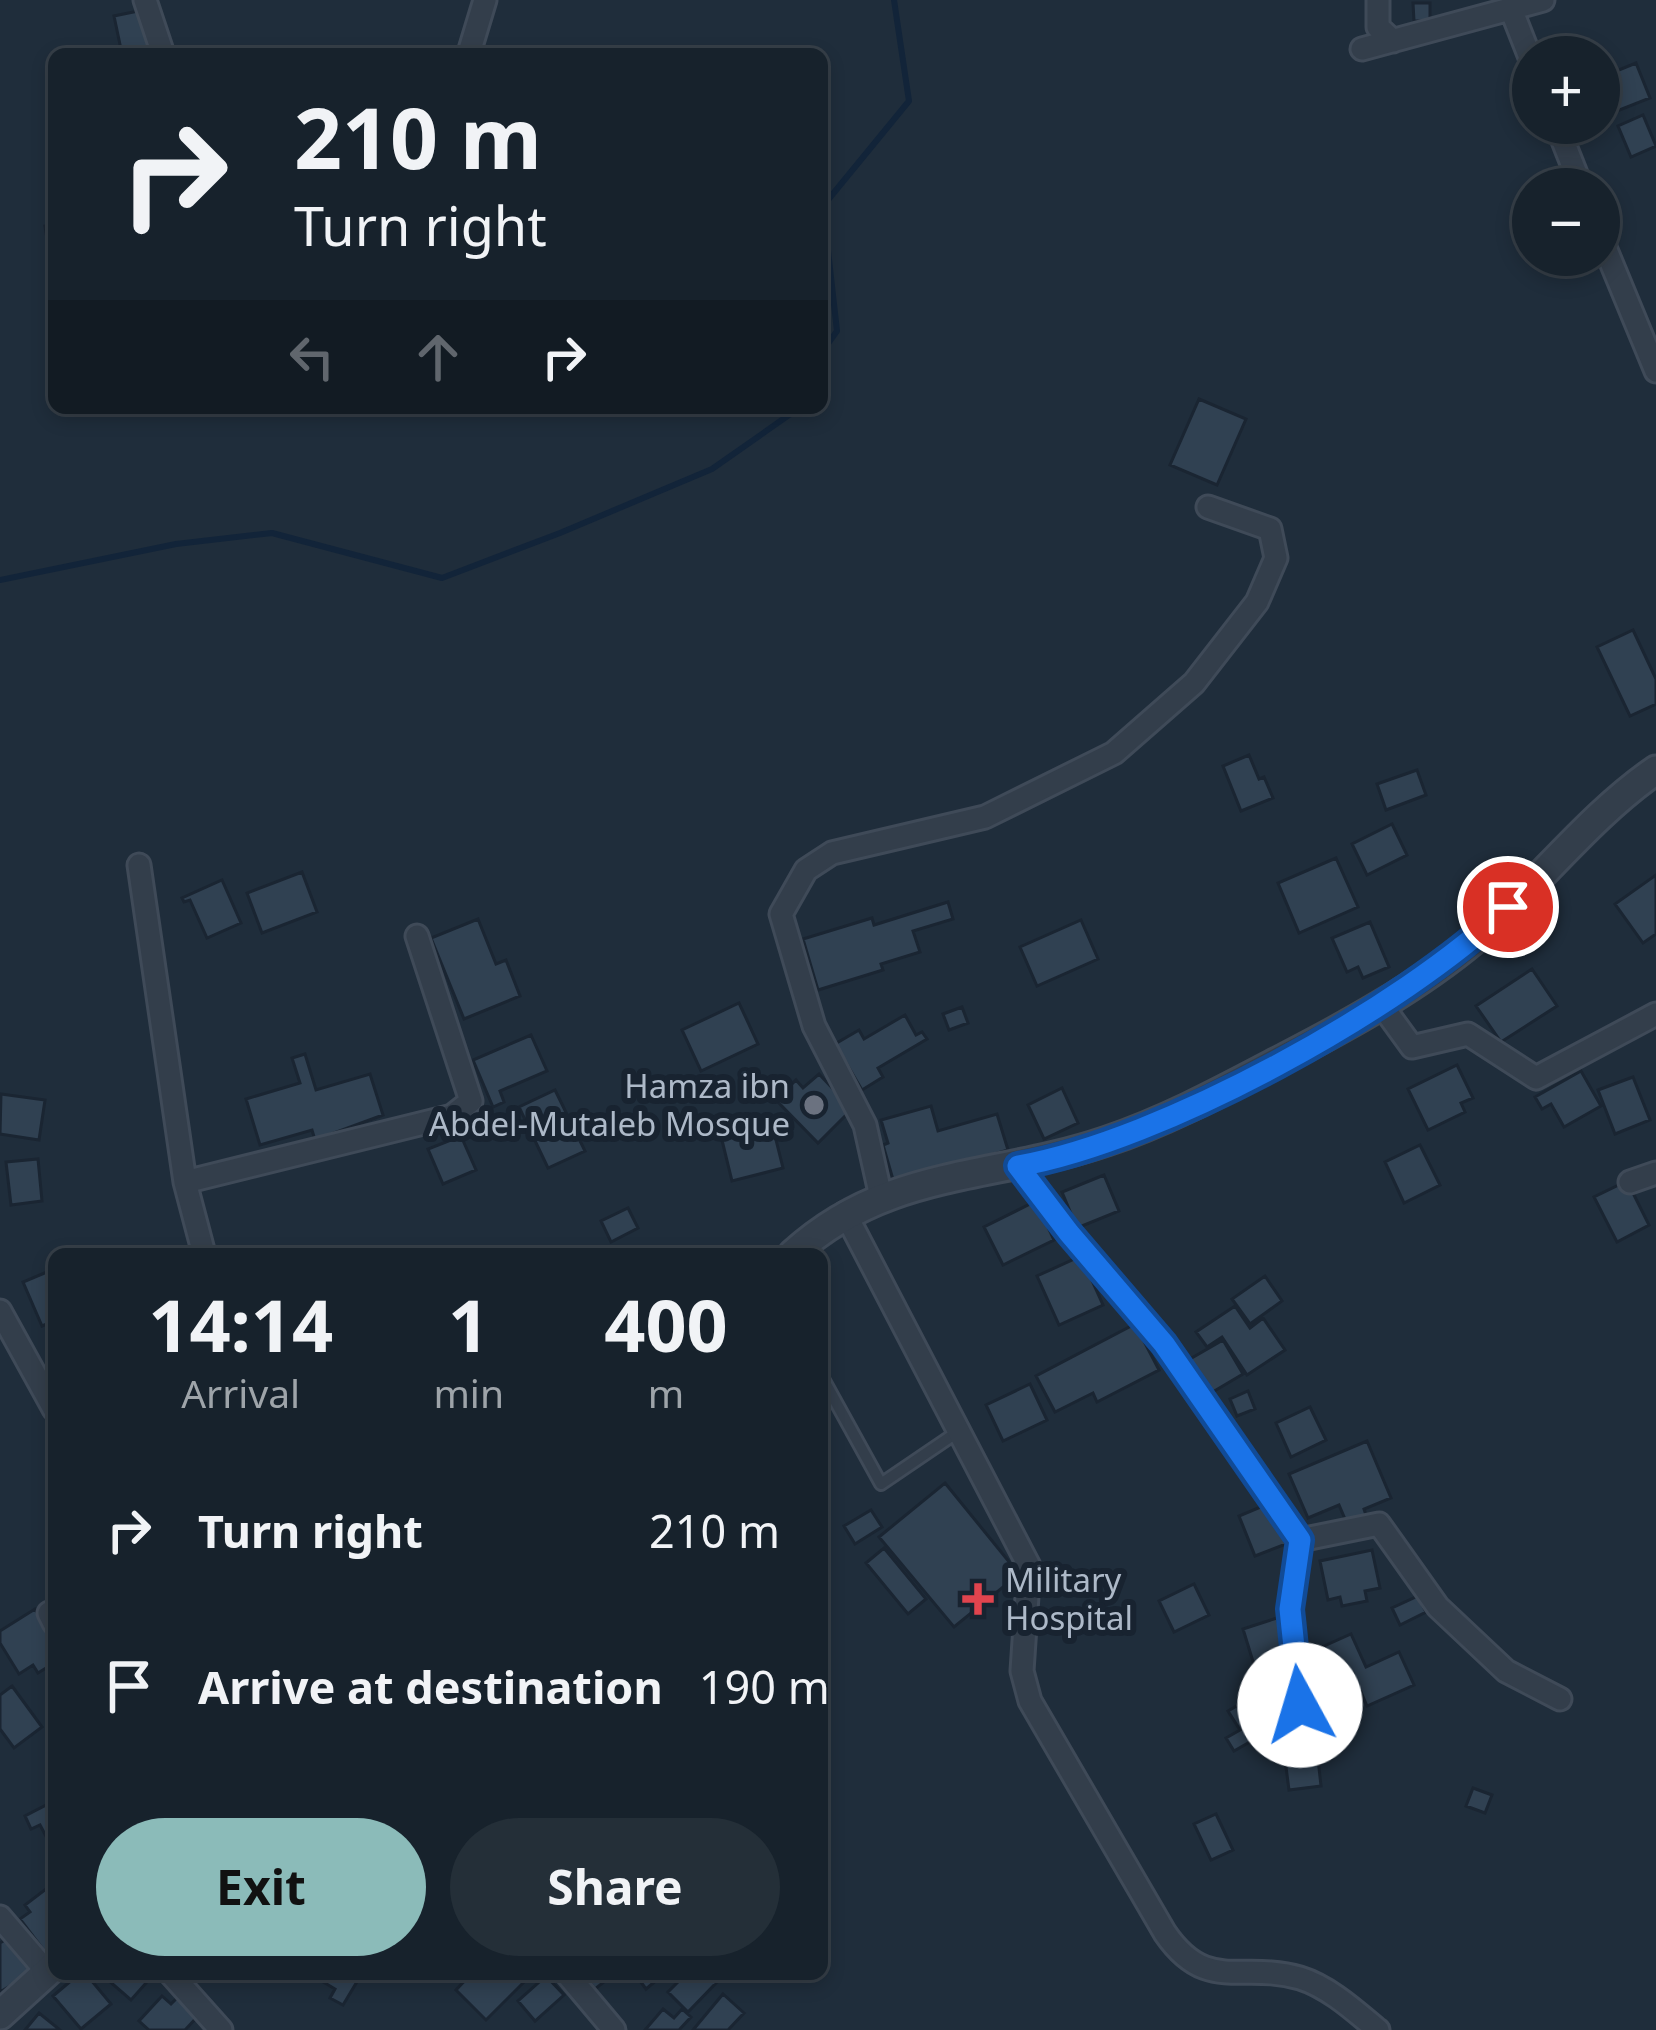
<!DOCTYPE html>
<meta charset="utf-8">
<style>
body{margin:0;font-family:"Noto Sans",sans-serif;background:#242f38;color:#f1f3f6;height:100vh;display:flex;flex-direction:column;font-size:45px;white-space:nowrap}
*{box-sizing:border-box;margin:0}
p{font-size:39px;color:#9ea4a9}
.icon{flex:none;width:66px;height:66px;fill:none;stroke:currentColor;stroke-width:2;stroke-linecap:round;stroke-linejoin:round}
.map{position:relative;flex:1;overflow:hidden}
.panel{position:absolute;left:48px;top:1248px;width:780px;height:732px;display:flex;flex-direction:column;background:#17222c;border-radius:18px;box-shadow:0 6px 18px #0003,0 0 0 3px #363f48}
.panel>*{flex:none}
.top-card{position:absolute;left:48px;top:48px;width:780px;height:366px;border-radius:18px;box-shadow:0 6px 18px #0003,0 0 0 3px #363f48;background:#17222c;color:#f1f3f6;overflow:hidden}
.fabs{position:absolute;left:1512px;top:36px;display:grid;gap:24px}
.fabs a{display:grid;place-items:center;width:108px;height:108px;border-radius:50%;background:#17222c;box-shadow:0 6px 18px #0003,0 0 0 3px #363f48;font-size:60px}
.pin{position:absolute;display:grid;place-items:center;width:102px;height:102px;color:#fff;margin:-51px;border:6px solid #fff;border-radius:50%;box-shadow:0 3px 12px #0007}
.me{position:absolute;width:132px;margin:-66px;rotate:354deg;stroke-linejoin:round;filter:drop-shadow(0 0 9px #0008)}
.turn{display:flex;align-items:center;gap:42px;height:252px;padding:0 48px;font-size:54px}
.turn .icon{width:156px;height:156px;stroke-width:2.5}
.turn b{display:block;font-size:84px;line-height:102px}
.lanes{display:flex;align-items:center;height:114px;padding:0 48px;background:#0003;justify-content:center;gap:60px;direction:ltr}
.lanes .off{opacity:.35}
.eta{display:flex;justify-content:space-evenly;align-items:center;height:204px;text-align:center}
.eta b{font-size:72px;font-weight:700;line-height:84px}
.primary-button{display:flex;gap:24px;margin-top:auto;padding:24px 48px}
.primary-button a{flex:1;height:138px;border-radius:72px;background:#8bbbb9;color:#111;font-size:48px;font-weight:700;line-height:138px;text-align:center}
.primary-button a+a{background:#242f38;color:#f1f3f6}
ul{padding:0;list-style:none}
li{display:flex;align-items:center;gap:36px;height:156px;padding:0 48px}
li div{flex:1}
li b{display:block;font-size:45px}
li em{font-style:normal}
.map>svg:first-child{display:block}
</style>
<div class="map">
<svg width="1656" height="2030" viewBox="0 0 1656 2030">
<rect width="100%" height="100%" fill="#1f2d3b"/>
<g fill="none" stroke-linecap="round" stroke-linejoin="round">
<path stroke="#122439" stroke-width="6" d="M822,352L837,331L823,206L909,101L894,0
M0,580L176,544L272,533L442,578L560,533L712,469L799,408"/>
</g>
<path fill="#304152" stroke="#1a2532" stroke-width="3" d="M1413,3H1430V21H1414Z
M143,10L152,54H122L114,16Z
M1636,63L1650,98L1612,113L1599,78Z
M1643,115L1656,146L1631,157L1618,126Z
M54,225V271L52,272L45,226Z
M1199,399L1246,419L1217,485L1170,465Z
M1633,630L1656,679V704L1630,716L1597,647Z
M1249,755L1259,779L1264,777L1273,798L1241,811L1223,766Z
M1417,770L1426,795L1386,810L1377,784Z
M1392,824L1407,855L1367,875L1352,844Z
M1336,858L1358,907L1299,933L1278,883Z
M302,872L317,912L262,933L247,893Z
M1656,875V934L1643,943L1615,904Z
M222,880L241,923L207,938L190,900L184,902L182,898Z
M948,902L953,919L913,931L920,952L881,964L883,970L818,990L803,939L872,918L874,925Z
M478,919L496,964L506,960L520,996L464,1019L431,938Z
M1081,920L1098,959L1037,986L1020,947Z
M1370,922L1389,967L1363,978L1358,967L1347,972L1332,938Z
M1532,969L1557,1006L1501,1042L1476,1006Z
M739,1003L758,1044L701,1071L682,1030Z
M962,1007L968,1023L949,1030L943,1014Z
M905,1015L916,1035L922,1032L927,1039L878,1068L883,1077L862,1090L835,1044L859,1030L864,1039Z
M531,1035L547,1071L500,1091L504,1102L493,1107L473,1060Z
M305,1054L316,1090L370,1074L383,1115L315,1140L312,1130L260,1145L246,1099L300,1083L292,1058Z
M1457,1065L1473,1098L1461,1103L1465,1112L1428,1130L1408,1089Z
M1581,1071L1601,1106L1564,1127L1551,1104L1542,1109L1535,1097Z
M819,1074L852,1109L818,1143L776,1100L796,1080L803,1088Z
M1633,1077L1650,1120L1615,1134L1598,1090Z
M1062,1088L1078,1123L1044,1139L1028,1105Z
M555,1090L585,1151L548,1168L519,1107Z
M1,1094L45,1100L39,1140L0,1134Z
M931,1106L938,1131L997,1114L1008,1150L894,1183L883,1145L888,1143L881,1120Z
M773,1128L783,1168L732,1181L722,1140Z
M461,1136L476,1170L443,1184L428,1149Z
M1420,1145L1440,1185L1404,1203L1385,1162Z
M38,1159L42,1201L11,1205L6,1162Z
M1104,1175L1119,1211L1077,1228L1062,1192Z
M1627,1181L1649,1225L1617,1242L1594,1197Z
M1036,1201L1054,1240L1003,1265L984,1227Z
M628,1208L638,1228L611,1242L601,1221Z
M1081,1256L1103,1305L1059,1325L1037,1276Z
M54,1269V1321L42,1326L23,1282Z
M1265,1276L1282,1301L1250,1324L1232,1299Z
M1235,1306L1250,1328L1263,1318L1285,1350L1247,1375L1222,1337L1207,1347L1196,1332Z
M1135,1324L1159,1370L1097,1402L1093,1393L1055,1412L1036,1376Z
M1223,1340L1243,1374L1211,1393L1190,1359Z
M1030,1384L1047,1420L1003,1441L986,1405Z
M1248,1391L1255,1409L1237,1416L1230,1399Z
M1310,1407L1326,1440L1291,1457L1276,1423Z
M1367,1441L1391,1498L1364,1509L1367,1518L1348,1526L1339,1505L1308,1518L1289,1474Z
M945,1483L1019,1574L954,1627L879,1537Z
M1270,1503L1286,1544L1255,1556L1239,1516Z
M871,1510L882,1527L855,1544L844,1526Z
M884,1548L926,1599L908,1614L866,1563Z
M1372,1550L1380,1588L1365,1591L1367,1601L1342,1606L1340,1597L1328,1600L1320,1561Z
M1194,1584L1209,1615L1174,1632L1159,1601Z
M1418,1596L1426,1612L1400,1625L1392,1608Z
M35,1609L54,1639V1663L38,1673L33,1665L19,1674L0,1643V1631Z
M1277,1618L1289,1657L1255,1668L1243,1629Z
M1351,1634L1366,1667L1399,1652L1414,1685L1367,1706L1361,1692L1345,1699L1322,1647Z
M12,1686L42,1727L14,1748L0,1729V1695Z
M1249,1699L1255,1708L1268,1700L1275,1711L1262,1718L1269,1731L1234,1751L1226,1738L1240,1730L1228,1711Z
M1315,1732L1321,1786L1289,1790L1282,1736Z
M1473,1788L1492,1795L1485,1813L1466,1806Z
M54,1801V1851L40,1825L31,1829L25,1816Z
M1216,1814L1233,1850L1211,1860L1194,1824Z
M46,1889L54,1899V1945L45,1952L20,1919L30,1912L25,1905Z
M10,1937L32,1973L0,1992V1943Z
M79,1974H86L111,2004L81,2029L53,1996Z
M101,1974H154L131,2000Z
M310,1974H359L361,1975L343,2005L330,1998L335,1989Z
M471,1974H532L486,2020L456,1990Z
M583,1974H614L595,1989Z
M635,1974H664L646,1989Z
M686,1974H706L716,1983L688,2012L668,1992Z
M546,1976L564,1995L535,2021L518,2001Z
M723,1994L744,2013L728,2030H693Z
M162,1996L171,2004L178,1997L199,2015L185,2030H149L139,2021Z
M663,2009L674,2018L682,2009L691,2017L679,2030H645Z
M39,2013L60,2030H25Z"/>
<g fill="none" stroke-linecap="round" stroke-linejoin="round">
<g stroke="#3f4a58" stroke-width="16">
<path id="service" d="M822,1377L881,1484L959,1431"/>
</g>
<g stroke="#3f4a58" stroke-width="27">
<path id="minor" d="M145,0L163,54
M1378,0V27L1393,41
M1511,9L1533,65
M1362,49L1543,0
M469,53L485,0
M1556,123L1582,189
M1599,233L1656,371
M139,865L185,1182L204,1254
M1380,1003L1412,1047L1468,1034L1536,1078L1656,1014
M1018,1167L1069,1233L1164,1344L1300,1540L1379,1524L1438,1607L1506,1671L1560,1699
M185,1182L452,1116L471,1101L417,936
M1630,1182L1656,1173
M881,1197L865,1125L814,1026L781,914L806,870L832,853L985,817L1114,753L1194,683L1257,602L1276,558L1270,529L1208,507
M845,1213L1029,1566L1022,1671L1030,1701L1165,1933C1207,1994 1241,1961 1300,1978C1329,1987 1355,2011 1378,2030
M0,1311L54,1409
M49,1613L54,1623
M1300,1705L1290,1609L1300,1540
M0,1917L47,1972
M171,1974L221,2030
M567,1974L614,2030"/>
</g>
<g stroke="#3f4a58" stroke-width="33">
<path id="tertiary" d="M793,1254C887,1168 993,1180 1107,1141C1167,1121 1224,1090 1281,1060C1347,1026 1418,987 1475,939C1537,886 1588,817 1656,770
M0,2015L54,1966"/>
</g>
<use href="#service" stroke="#333e4b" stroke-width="10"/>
<use href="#minor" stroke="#333e4b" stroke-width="21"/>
<use href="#tertiary" stroke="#333e4b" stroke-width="27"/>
</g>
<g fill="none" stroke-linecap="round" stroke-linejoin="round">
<g stroke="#114b97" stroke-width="30">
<path id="route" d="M1300,1705L1290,1609L1300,1540L1164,1344L1069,1233L1018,1166C1162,1141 1403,1008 1508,907"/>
</g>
<use href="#route" stroke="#1a73e8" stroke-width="21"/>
</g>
<circle fill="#6b7280" stroke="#182330" stroke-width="4.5" cx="814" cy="1105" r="12"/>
<path fill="#e0444e" stroke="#182330" stroke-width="4.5" d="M972 1581h12v12h12v12h-12v12h-12v-12h-12v-12h12z"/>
<g text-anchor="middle" stroke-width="12" stroke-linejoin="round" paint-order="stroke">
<g font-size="33" fill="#adb9c8" stroke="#182330" text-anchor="end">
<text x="790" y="1098">Hamza ibn<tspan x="790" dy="38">Abdel-Mutaleb Mosque</tspan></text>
<text x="1005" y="1592" text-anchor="start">Military<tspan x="1005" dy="38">Hospital</tspan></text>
</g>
</g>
</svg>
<div class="fabs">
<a>+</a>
<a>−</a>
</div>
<div class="pin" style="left:1508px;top:907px;background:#d93025"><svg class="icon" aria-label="arrive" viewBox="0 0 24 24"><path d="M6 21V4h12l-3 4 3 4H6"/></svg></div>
<svg class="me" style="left:1300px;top:1705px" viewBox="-20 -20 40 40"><circle r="19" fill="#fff"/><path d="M0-13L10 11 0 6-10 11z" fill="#1a73e8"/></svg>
<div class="top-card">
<div class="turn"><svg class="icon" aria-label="right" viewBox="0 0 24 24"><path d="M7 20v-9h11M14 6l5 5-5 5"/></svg><div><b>210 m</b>Turn right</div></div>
<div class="lanes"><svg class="icon off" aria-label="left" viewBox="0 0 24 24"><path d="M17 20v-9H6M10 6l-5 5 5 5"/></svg><svg class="icon off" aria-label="ahead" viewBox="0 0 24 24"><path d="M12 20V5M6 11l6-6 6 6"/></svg><svg class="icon" aria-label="right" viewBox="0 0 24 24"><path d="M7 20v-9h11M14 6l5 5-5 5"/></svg></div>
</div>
<section class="panel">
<div class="eta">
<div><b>14:14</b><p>Arrival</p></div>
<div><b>1</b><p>min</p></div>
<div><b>400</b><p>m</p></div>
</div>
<ul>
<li><svg class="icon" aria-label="right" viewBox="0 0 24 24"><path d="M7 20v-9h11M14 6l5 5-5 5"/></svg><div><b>Turn right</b></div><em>210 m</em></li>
<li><svg class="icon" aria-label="arrive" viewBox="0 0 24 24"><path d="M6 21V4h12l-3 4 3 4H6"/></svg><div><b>Arrive at destination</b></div><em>190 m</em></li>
</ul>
<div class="primary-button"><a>Exit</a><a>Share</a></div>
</section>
</div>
